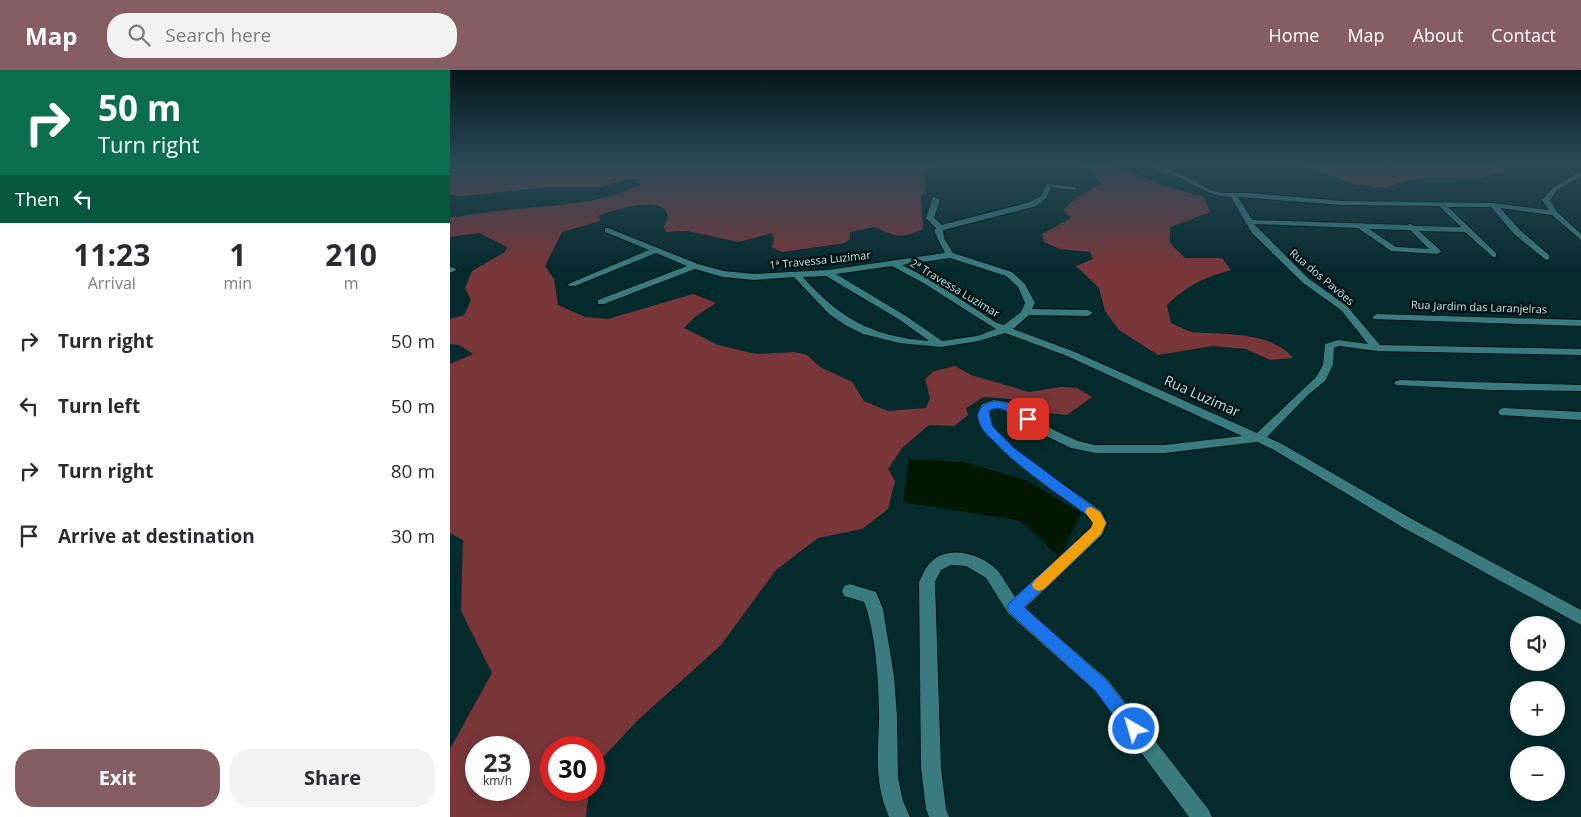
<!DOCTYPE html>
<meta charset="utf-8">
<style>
body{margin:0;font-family:"Open Sans",sans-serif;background:#f2f2f3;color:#2b2b33;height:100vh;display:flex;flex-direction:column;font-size:19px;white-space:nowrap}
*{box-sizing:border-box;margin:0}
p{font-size:16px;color:#7c7c81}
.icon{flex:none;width:28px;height:28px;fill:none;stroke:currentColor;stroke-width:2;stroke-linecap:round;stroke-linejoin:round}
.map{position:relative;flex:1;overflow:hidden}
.details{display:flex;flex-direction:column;background:#fff;width:450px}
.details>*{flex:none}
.top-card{background:#0b6e4f;color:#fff;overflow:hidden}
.controls{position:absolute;left:1060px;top:546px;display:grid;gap:10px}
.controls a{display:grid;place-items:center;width:55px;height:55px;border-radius:50%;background:#fff;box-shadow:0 2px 12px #0003;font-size:25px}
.speed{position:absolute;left:15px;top:666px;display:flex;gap:10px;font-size:25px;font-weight:700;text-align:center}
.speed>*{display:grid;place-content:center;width:65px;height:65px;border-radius:50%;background:#fff;box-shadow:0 2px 12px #0003;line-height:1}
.speed small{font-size:12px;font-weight:400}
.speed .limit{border:8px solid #d22;background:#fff;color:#111}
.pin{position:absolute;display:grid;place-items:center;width:42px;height:42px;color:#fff;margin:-21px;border-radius:10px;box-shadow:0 2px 8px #0006}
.me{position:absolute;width:55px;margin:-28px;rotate:322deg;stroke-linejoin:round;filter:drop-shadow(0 0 4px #0008)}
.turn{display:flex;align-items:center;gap:18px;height:105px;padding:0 15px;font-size:22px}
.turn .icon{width:65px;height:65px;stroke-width:2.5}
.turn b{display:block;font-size:35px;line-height:42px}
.then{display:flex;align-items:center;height:48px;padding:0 15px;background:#0003;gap:10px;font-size:19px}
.eta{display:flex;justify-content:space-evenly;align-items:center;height:85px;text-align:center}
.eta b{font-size:30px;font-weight:700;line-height:35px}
.action{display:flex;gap:10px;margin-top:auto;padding:10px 15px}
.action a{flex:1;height:58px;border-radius:20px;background:#865d62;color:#fff;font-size:20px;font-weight:700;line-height:58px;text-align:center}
.action a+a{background:#f2f2f3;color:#2b2b33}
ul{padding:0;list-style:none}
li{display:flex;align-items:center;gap:15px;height:65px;padding:0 15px}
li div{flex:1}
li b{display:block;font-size:19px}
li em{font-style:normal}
header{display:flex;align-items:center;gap:30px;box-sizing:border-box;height:70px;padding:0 25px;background:#865d62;color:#fff}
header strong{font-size:24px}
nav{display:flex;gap:28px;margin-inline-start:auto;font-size:18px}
.search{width:350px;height:45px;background:#f2f2f3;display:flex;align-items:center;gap:12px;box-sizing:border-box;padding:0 18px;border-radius:20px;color:#7c7c81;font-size:19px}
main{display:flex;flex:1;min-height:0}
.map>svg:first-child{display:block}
</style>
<header>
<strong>Map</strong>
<div class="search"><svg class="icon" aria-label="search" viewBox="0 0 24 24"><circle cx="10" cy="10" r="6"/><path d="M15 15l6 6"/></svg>Search here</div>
<nav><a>Home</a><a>Map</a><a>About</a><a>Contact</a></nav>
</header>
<main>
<section class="details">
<div class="top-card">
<div class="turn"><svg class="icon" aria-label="right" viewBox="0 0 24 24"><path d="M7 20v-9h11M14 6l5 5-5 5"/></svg><div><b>50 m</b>Turn right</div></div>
<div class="then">Then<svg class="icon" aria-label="left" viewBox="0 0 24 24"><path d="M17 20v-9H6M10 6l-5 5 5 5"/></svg></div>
</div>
<div class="eta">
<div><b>11:23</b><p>Arrival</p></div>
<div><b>1</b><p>min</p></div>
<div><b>210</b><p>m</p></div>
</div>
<ul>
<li><svg class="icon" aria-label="right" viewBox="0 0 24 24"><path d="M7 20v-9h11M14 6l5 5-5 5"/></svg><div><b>Turn right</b></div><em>50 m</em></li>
<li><svg class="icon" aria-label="left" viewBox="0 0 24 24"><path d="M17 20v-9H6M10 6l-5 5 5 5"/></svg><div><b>Turn left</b></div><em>50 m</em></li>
<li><svg class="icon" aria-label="right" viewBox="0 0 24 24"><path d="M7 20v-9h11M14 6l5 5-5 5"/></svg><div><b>Turn right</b></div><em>80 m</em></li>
<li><svg class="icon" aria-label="arrive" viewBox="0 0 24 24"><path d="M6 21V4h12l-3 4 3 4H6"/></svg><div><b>Arrive at destination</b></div><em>30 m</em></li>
</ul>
<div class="action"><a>Exit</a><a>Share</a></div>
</section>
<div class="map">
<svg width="1131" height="747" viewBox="0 0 1131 747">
<rect width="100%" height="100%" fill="#062b2d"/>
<path fill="#79373a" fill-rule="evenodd" d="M25,94H497L475,100L476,120L471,127L473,159C451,169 446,167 425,157L400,162V169L395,173L332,182L322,177L324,170L322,163L289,172L237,161L216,162L214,157C233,120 164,139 148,146L150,151L112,162L95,196L104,209L108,235L135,247L158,249L243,224L266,233L246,246L234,258L268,275L306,284L344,282L357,285L370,297L402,312L414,331L438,341L476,338L480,328L475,309L484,301L505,296L521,305L579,322L611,317L627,318L642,327L617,345L598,343L561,329L534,327L516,338L518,345L504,356L479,355L452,378L438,399L445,411L438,439L412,459L368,468L326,500L271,575L188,650L144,697V678H101V720H139L136,747H0V679L42,603L11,541L13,470L0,463V294L23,284L9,275L0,274V249L14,245L21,230L15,218L22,201L55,182L57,177L29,163L0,167V147C19,146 38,141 58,140C102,135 149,135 190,115L186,109H177L151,117H97L14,126L0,125V98ZM26,678H69V720H26Z
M626,94H660L715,116L754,127L760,142L720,157V173L735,188H772L781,200C753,208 738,215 717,235L721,253C728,256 736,261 743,262C775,265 820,261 843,288L820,290L796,279L762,276L708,285L669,260L655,241L649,218L626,196L643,189L640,182L610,179L594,172L592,164L621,148L614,140C624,127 637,121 651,114L641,100Z
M836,94C861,94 889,91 914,94C929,96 942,99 957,94C974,94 1046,90 1056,100L1046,104L1026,108L977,107L954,111L936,118L902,114L866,99Z"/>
<path fill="#041801" d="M459,389L515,392L578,411L631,443L610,488L571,451L453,432Z"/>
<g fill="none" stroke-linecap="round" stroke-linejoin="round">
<g stroke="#011213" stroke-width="2">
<path id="minor" d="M697,94H706L735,106L760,120L772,123H800L892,131L1043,133L1099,140L1092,130L1103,118L1131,101V106L1107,120L1100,130L1107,142L1131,164V170L1102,145L1050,138L1070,160L1099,185V189L1096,190L1064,164L1041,137H998L1046,183V187H1043L1015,162L969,161L990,180L991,182L987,184L941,181L908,158L804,154L859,209L897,236L930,275L1131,279V285L927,281L889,276L884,278L883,295L875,311L858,325L817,367L832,374L962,449L1131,540V555L952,457L824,380L807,372L715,383H645L621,378L598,367L550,338L541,339C539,345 539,348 542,354C554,377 627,423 651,441L657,453L652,465L575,538L657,609L759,740L762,747H739L645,621L558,543L536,508L516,496L501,495L491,500L485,512L491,698L496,739L499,747H479L476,739L471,698L469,512C472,506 476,496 481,492C498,474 533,484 548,501C554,509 559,518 565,527L641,458L643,453L641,448C610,425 539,381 527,346L532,334L544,330L557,332L606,361L628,371L645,375H715L792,366L617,286L555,263L529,271L491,277L449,273L413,264L395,255L379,244L344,207L304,210L273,207L245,199L154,234H148V230L237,196L206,183L125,216H119L118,214L199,180L155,162V158H158L248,194L274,201L304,204L378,200L495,183L484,161L486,158L476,148L483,127L490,129L484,148L492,155L580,132L591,126L597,114L624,117L626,118V120L601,117L596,128L586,136L493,160L494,168L503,183L562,202L575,214L585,233L582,239L638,240L643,243L638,246L579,245L563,259L625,282L807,363L866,307L873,295L875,274L888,270L918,274L891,240L853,213L802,163L781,127C761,127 747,116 730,108C719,103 706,101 697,94ZM788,127L892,135L989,136L1011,157L964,156L960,154L957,155L802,150ZM919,159L960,160L979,179L946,177ZM500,188L556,206L568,217L575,233L571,242L554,255L547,253L481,210L452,195ZM442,196L475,214L546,259L527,266L492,271L456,246L386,204ZM376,206L450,250L479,271C423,267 389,248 353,207Z
M0,197L5,198L6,200L0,203Z
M927,244L1131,250V256L924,249L922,247Z
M950,310L1131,315V321L1041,320L946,315L944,313L946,311Z
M1054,338L1131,342V350L1050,345L1048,342L1050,339Z
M400,514L426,522L433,539L444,606L447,646L448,708L453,731L460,747H439C424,712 428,686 429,649C429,617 426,562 414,532L394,526L392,521L394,516Z"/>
</g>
<use href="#minor" fill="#397b7e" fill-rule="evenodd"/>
</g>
<linearGradient id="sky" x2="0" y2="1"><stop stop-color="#031819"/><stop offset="0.47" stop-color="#2a4a57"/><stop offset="1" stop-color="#2a4a57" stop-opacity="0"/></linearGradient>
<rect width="1131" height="199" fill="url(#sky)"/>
<path fill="#1a73e8" stroke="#114b97" d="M544,331L557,333L583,349L582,351C566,355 554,330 539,341L542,356L564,378L650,442L656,453L651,464L574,537L656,610L690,653L693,659L690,665L684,668L678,665L645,620L559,542L557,538L559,533L641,458L643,453L641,448C609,424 573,401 545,372C540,368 535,363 532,358C523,343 530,335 544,331Z"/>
<path fill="#f59e0b" d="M641,437L650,442L656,453L651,464L594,519L589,521L584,519L582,515L584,511L641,458L643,453L635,442L637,438Z"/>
<g text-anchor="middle" stroke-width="5" stroke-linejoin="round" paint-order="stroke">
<g font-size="11" fill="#c1e1e2" stroke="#001314">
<text transform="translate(370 190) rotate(-6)" y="4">1ª Travessa Luzimar</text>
<text transform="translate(872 207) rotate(40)" y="4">Rua dos Pavões</text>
<text transform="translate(505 218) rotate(31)" y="4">2ª Travessa Luzimar</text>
<text transform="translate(1029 237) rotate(2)" y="4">Rua Jardim das Laranjelras</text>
</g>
<g font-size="14" fill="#c1e1e2" stroke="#001314">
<text transform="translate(752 326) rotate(24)" y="5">Rua Luzimar</text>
</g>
</g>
</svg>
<div class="controls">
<a><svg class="icon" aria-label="sound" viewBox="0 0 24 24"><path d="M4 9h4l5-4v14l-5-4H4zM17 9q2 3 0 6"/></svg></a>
<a>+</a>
<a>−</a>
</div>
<div class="speed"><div>23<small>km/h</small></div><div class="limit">30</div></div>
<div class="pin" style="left:578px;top:349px;background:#d93025"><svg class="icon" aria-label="arrive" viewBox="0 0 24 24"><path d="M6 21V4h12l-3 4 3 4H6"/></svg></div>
<svg class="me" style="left:684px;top:659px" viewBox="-20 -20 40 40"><circle r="17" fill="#1a73e8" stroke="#fff" stroke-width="3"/><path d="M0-11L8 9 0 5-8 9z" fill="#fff"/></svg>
</div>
</main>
